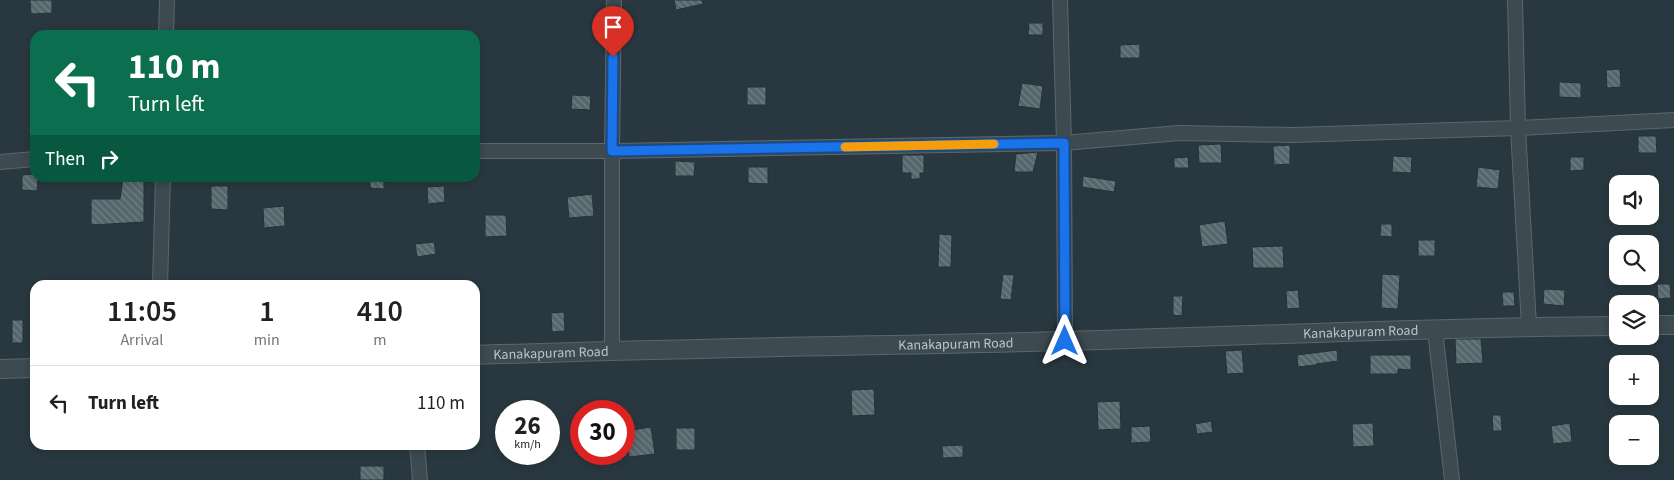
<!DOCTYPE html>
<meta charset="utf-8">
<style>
body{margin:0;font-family:"Source Sans 3",sans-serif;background:#f6f6f6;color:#202124;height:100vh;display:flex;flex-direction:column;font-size:19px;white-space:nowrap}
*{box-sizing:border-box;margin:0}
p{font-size:16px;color:#757577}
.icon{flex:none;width:28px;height:28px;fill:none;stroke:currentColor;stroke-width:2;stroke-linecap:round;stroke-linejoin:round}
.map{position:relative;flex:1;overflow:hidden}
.sheet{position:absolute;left:30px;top:280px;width:450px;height:170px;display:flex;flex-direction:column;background:#fff;border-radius:15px;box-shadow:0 2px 8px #0003}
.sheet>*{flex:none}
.hud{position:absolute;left:30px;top:30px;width:450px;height:152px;border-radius:15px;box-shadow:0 2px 8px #0003;background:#0b6e4f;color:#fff;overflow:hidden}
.fabs{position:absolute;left:1609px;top:175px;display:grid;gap:10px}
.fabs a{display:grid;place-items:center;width:50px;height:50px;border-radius:10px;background:#fff;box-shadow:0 2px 8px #0003;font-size:25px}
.speed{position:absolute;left:495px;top:400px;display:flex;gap:10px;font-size:25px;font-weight:700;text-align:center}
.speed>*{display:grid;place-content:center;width:65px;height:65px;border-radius:50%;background:#fff;box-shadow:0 2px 8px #0003;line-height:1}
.speed small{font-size:12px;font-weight:400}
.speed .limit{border:8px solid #d22;background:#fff;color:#111}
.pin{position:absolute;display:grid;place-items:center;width:42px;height:42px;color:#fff;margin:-51px -21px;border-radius:50% 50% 50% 0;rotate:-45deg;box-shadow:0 0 5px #0007}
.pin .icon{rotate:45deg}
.me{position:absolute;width:55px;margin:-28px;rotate:0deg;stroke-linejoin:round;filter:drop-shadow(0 0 4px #0008)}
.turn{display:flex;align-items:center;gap:18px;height:105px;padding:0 15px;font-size:22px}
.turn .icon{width:65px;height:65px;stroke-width:2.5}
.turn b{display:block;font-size:35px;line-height:42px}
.then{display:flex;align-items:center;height:48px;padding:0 15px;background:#0003;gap:10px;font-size:19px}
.eta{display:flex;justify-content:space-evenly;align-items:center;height:85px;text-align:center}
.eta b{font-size:30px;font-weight:600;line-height:35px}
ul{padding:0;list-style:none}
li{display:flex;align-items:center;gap:15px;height:75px;padding:0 15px;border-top:1px solid #e0e0e0}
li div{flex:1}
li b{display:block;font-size:19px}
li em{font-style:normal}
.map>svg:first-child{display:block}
</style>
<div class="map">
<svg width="1674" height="480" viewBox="0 0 1674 480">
<defs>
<pattern id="building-back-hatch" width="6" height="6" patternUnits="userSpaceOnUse" patternTransform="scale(1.25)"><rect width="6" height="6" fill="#55666c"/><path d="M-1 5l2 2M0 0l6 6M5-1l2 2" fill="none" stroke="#738186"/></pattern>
</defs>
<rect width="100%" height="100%" fill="#293840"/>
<path fill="url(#building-back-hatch)" stroke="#243137" d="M30,0H52V13L31,14Z
M674,0H702L703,4L676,10Z
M1029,23H1043V35H1028Z
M1140,44V58H1120V45Z
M1620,69L1621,87L1607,88L1606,70Z
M1559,82L1581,83V98L1559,97Z
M1022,83L1043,86L1040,109L1018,106Z
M747,87H766V105H747Z
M572,95L591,96L590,110L571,109Z
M1638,136H1656L1657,153H1638Z
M1221,144L1222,163H1199L1198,145Z
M1290,145V164L1274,165L1273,146Z
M1038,152L1033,172H1014L1016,154Z
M902,155H924V173H920V179H911V173H902Z
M1393,156L1412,157L1411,173L1392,172Z
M1188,157L1189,168H1174V158Z
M1570,157H1584V170L1570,171Z
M675,161L695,162L694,176H675Z
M748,167H768V184L748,183Z
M1478,167L1500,170L1498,189L1476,187Z
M35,174V178H38L37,191L22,190V175Z
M1083,176L1116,181L1114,192L1082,187Z
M123,178H144V222L91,225V199H120Z
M370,178H384V189L370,188Z
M211,186H228V210L211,209Z
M444,186L445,202L428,204L427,187Z
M592,194L594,216L569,218L567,197Z
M284,206L285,226L264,228L263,208Z
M485,215H506L507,236L485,237Z
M1225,221L1228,244L1202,247L1199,225Z
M1381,224H1392V237L1380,236Z
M939,234L952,235L951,267H938Z
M1418,240H1435V256H1418Z
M434,242L436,254L417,257L415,244Z
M1283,246L1284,268H1253L1252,247Z
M1003,274L1014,275L1011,300L1000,299Z
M1382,274L1400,275L1398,309L1381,308Z
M1657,284H1670L1671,298L1658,299Z
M1544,289L1565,290L1564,306L1543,304Z
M1298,290L1300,308L1287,309L1286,291Z
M1502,292H1514L1515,306H1503Z
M1173,296H1183L1182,316L1173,315Z
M564,312L565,331L552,332L551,313Z
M12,320H23V343H12Z
M1455,339H1481L1483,363L1456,364Z
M1242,350L1244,373L1227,374L1225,351Z
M1337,350L1338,361L1316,364V365L1298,367L1297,355Z
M1370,355H1411V370L1398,369V374H1370Z
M874,389L875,415L852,416L851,390Z
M1120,401L1121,429L1098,430L1097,402Z
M1492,415H1501L1502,431H1493Z
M1211,421L1213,432L1197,434L1195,424Z
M1373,423L1374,446L1353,447L1352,424Z
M1570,423L1572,442L1553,444L1551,426Z
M1150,426L1151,442L1131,443V427Z
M651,427L655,454L629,457L626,431Z
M676,428H695V450H676Z
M963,445V457L943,458L942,446Z
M360,466H384V480H360Z"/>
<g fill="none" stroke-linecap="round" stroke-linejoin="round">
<g stroke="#5b676d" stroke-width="16">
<path id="minor" d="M1060,0L1064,143L1065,341
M1515,0L1518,128L1529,326
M166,35L167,0
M475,151H612L1064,143L1179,133L1292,135L1518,128L1674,120
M0,162L35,159
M160,285L163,178
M1435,330L1452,480
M612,350V151L614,0
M417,445L420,480"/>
</g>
<g stroke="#5b676d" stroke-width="20">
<g id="tertiary">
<path d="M1650,325H1674"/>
<path id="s1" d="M475,355C672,348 869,346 1066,341C1250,336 1434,327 1618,326"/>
<path d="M0,369L35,368"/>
</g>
</g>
<use href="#minor" stroke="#3d4a50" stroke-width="14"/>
<use href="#tertiary" stroke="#3d4a50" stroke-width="18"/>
</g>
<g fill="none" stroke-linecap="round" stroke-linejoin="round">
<g stroke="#114b97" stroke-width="12">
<path id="route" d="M613,57L612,151L1064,143L1065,341"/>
</g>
<use href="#route" stroke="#1a73e8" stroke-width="9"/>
<path stroke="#f59e0b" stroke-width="9" d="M845,147L994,144"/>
</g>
<g text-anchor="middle" stroke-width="4.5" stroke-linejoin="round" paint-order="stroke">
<g font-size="14" fill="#bac4ca" stroke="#222f35">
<text dy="5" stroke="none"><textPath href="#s1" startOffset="886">Kanakapuram Road</textPath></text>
<text dy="5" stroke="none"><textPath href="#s1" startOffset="481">Kanakapuram Road</textPath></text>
<text dy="5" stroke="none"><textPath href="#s1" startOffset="76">Kanakapuram Road</textPath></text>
</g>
</g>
</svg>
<div class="fabs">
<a><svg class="icon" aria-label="sound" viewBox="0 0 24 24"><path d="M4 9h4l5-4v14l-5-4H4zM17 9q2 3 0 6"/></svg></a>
<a><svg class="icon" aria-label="search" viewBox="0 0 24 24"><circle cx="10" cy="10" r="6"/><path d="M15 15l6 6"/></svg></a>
<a><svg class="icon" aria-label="layers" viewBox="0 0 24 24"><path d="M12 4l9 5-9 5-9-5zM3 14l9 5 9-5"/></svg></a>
<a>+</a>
<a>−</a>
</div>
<div class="speed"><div>26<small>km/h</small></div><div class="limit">30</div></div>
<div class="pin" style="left:613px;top:57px;background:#d93025"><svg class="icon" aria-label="arrive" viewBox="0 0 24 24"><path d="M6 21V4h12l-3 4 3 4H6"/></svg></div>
<svg class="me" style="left:1065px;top:341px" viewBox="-20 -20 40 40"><path d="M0-17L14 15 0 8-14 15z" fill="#1a73e8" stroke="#fff" stroke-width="4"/></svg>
<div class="hud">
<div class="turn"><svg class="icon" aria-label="left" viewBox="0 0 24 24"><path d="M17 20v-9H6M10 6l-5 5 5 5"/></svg><div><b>110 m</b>Turn left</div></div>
<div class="then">Then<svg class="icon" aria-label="right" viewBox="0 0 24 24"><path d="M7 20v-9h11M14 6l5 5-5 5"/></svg></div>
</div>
<section class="sheet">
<div class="eta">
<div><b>11:05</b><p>Arrival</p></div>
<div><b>1</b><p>min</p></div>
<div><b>410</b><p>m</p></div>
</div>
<ul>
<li><svg class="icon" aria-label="left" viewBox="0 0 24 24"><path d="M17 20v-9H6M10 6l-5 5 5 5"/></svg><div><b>Turn left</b></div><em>110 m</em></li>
</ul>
</section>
</div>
